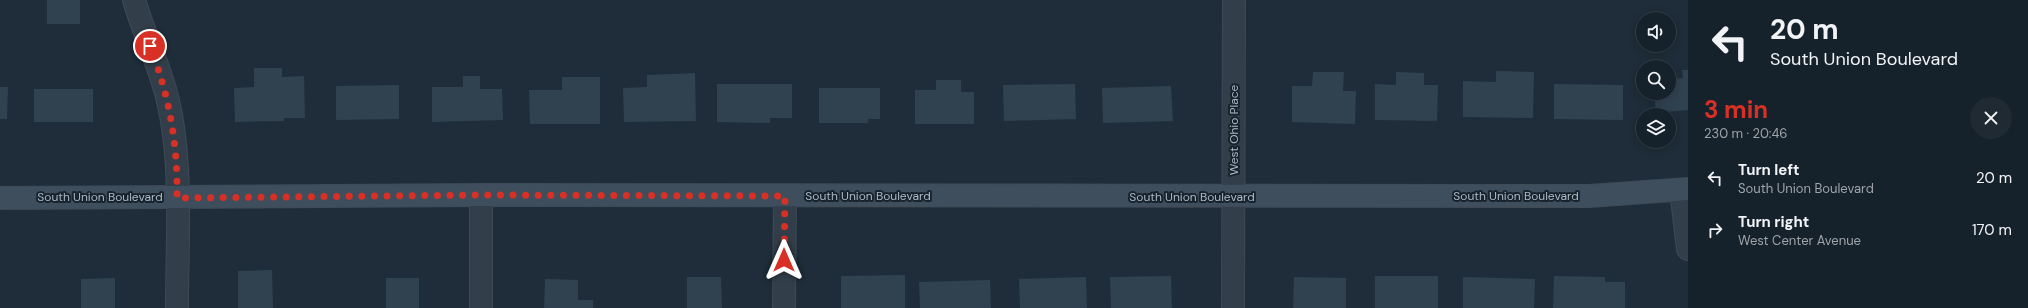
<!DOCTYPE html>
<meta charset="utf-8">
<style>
body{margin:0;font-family:"DM Sans",sans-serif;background:#1f2a33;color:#f1f3f6;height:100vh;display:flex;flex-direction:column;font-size:15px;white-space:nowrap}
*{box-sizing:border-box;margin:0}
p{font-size:13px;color:#9ea4a9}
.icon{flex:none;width:22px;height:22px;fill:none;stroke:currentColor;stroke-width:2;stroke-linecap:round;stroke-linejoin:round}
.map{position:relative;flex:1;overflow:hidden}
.drawer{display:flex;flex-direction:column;background:#16222b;width:340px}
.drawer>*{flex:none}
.guide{background:#16222b;color:#f1f3f6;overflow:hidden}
.buttons{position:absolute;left:1636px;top:12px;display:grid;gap:8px}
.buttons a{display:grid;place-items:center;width:40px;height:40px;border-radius:50%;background:#16222b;box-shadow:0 2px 10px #0003,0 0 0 1px #353f47;font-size:20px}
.pin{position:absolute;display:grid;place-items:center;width:34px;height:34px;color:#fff;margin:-17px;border:2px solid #fff;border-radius:50%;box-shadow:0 1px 4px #0007}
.me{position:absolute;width:44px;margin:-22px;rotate:0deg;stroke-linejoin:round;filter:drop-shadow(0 0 3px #0008)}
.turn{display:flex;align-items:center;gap:14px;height:84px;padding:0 16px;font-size:18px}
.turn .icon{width:52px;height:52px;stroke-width:2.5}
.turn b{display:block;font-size:28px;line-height:34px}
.round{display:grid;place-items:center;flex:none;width:42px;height:42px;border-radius:21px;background:#1f2a33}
.headline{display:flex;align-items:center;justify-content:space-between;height:68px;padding:0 16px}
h1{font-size:24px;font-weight:700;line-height:30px;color:#d93025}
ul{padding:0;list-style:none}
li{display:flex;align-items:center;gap:12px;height:52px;padding:0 16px}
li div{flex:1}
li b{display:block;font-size:15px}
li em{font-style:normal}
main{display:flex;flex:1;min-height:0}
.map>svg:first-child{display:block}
</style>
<main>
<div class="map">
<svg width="1688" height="308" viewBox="0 0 1688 308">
<rect width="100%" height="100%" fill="#1e2d39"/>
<path fill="#304150" d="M47,0H80V24H47Z
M254,68H282V77L304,76L305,118H284V121L235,122L234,88L254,87Z
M1682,70H1688V110L1656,113L1654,93H1669V79L1683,78Z
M1496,71L1534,72L1533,118L1463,117V81L1496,82Z
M1313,72H1344L1343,91H1356L1355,124L1292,122V86H1312Z
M1396,72L1424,73V85H1438L1437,121L1375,120V84L1396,85Z
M695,73L696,121L624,122L623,88L647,87V75Z
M463,76H480V89H502L503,120L432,122V87H463Z
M562,77H600V124H530L529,90H562Z
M936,80H961V92H974V124H915V90H936Z
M717,84H792V118H770V123L717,122Z
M1075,84L1076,119L1004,121L1003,85Z
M1554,84L1623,85V120L1554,119Z
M399,85V119L336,120V86Z
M1171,86L1173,121L1103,123L1102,88Z
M0,87H8L7,119H0Z
M819,88H880V119H868V123H819Z
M34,89H93V122H34Z
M272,270L273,308H238V271Z
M905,275V308H841V276Z
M1171,276L1172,308H1111L1110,277Z
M1375,276H1438V308H1375Z
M1554,276L1605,277V282H1625V308H1553Z
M687,277H721L722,308H687Z
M1086,277L1087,308H1020L1019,279Z
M1294,277L1346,278V308H1293Z
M1463,277L1535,279L1534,308H1463Z
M115,278V308H81V279Z
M386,278H419V308H386Z
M545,279L578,280V300H593V308H544Z
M990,280L991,308H920L919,282Z"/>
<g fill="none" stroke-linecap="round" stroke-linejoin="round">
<g stroke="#3e4a56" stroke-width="24">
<path id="minor" d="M134,0C144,34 160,66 168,101C183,165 177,242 177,308
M1681,190L1688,249
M481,195V308
M784,308L785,196
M1233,308L1234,0"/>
</g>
<g stroke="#3e4a56" stroke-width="24">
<path id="secondary" d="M0,198L481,195L1589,196L1688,189"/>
</g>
<use href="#minor" stroke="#323e49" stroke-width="22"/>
<use href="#secondary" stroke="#3f4e5d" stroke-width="22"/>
</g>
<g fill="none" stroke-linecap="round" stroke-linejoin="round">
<path stroke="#d93025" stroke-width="7" stroke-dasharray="0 12.6" d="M150,46C169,95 178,144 177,198L481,195L785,196L784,260"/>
</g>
<g text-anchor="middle" stroke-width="4" stroke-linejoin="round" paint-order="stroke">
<g font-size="12" fill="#acb9c6" stroke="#17232d">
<text transform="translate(1234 130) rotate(-90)" y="4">West Ohio Place</text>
<text x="868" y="200">South Union Boulevard</text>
<text x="1516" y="200">South Union Boulevard</text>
<text x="100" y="201">South Union Boulevard</text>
<text x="1192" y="201">South Union Boulevard</text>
</g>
</g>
</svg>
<div class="buttons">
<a><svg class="icon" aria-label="sound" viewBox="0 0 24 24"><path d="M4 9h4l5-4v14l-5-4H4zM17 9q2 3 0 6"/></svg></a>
<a><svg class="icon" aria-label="search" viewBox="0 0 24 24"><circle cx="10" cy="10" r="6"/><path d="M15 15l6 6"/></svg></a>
<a><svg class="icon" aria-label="layers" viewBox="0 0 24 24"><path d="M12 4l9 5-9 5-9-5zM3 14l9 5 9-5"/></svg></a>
</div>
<div class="pin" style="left:150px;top:46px;background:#d93025"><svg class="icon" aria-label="arrive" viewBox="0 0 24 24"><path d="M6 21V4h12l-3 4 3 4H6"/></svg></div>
<svg class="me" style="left:784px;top:260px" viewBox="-20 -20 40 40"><path d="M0-17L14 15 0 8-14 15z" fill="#d93025" stroke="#fff" stroke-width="4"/></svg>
</div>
<section class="drawer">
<div class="guide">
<div class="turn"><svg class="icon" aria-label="left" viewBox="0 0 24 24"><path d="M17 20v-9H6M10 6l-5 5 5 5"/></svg><div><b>20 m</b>South Union Boulevard</div></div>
</div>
<div class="headline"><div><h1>3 min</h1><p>230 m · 20:46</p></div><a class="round"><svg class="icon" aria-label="close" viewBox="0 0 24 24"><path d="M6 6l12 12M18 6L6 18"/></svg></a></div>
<ul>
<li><svg class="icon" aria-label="left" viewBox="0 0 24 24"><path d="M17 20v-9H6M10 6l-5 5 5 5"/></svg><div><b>Turn left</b><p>South Union Boulevard</p></div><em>20 m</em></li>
<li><svg class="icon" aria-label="right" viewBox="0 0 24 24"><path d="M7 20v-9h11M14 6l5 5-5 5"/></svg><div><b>Turn right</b><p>West Center Avenue</p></div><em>170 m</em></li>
</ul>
</section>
</main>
